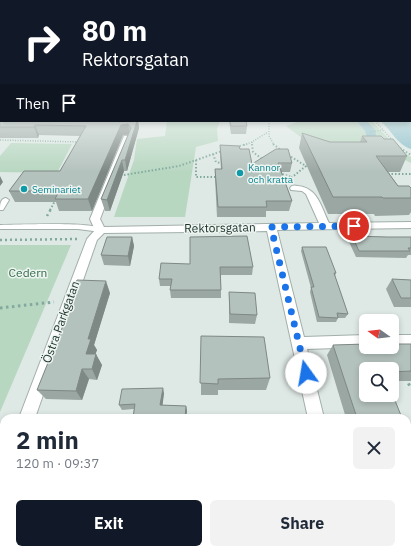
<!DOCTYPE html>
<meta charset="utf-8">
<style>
body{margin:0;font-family:"IBM Plex Sans",sans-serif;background:#f2f2f3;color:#1f2937;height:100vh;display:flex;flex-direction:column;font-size:15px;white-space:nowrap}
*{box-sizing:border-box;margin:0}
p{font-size:13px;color:#747a83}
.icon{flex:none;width:22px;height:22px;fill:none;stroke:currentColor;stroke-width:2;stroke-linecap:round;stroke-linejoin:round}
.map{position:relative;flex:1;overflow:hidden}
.side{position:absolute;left:0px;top:414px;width:411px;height:140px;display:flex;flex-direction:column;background:#fff;border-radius:12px 12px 0 0;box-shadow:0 2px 6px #0003}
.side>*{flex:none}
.top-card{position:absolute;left:0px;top:0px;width:411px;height:122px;box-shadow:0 2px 6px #0003;background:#111827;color:#fff;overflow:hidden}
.needle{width:26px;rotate:284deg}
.tools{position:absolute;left:359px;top:314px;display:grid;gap:8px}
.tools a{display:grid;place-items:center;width:40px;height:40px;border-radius:6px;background:#fff;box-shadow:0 2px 6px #0003;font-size:20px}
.pin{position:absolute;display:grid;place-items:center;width:34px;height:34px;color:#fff;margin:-17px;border:2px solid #fff;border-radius:50%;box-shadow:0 1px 4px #0007}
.me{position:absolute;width:44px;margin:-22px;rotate:347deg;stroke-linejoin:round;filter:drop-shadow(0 0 3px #0008)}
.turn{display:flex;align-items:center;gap:14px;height:84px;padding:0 16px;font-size:18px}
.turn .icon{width:52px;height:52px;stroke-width:2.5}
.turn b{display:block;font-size:28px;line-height:34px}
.then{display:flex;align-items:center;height:38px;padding:0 16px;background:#0003;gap:8px;font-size:15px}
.round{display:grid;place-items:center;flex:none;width:42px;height:42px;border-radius:6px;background:#f2f2f3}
.overview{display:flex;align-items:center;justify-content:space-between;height:68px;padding:0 16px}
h1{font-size:24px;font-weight:800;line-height:30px}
.cta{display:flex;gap:8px;margin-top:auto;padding:8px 16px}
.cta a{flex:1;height:46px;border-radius:6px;background:#111827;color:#fff;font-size:16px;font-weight:800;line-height:46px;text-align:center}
.cta a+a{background:#f2f2f3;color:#1f2937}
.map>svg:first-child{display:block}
</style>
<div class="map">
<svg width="411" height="554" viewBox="0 0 411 554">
<rect width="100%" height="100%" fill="#dee8e4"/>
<path fill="#b8d7c1" d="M160,121H220L217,129L218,141L196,147L185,217H114L134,160L137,139L165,136L167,122Z
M301,121L373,122L400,151L411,157V163L388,151L314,147L286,126Z
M11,143L72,144L57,173L0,172V156Z
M0,245H71L0,412Z"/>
<path fill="#8abec9" d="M410,94H411V149C396,144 392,130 380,121H410Z"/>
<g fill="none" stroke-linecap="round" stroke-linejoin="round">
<path fill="#8abec9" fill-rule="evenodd" d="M357,121H367L375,130L376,135L375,137H367L365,131Z"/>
<g stroke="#a2afaa" stroke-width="2">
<path id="service" d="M6,198L9,200L3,210H0C0,205 0,199 6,198Z
M0,225C17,225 95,221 105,230L101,232L78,229H0Z"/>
</g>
<g stroke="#a2afaa" stroke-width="2">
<path id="minor" d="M124,136H130L131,138L100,219L104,227L319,223L306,194L302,191L291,190L290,188C292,185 294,185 298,186C318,188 321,207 329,223L411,222V228L277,230L304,337L366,335V347L307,349L324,418H308L267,231L104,233L97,240L35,418H19L87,239L95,230L90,219Z
M392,335H411V347H392Z
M4,475V505L0,507V477Z
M336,550H358L359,554H337Z"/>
</g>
<path stroke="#81a99d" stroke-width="1.5" stroke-dasharray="1 1.5" stroke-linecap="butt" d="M269,121V136L274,145
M340,121H366
M375,121L394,142
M370,132L383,130
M0,140L79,142
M252,142V145
M244,145L252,142L268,132"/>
<path stroke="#81a99d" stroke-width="2" stroke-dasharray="1.5 2" stroke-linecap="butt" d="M252,144L253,152L262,159
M273,144L281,150
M236,147L247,144
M400,148L411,155
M213,154L216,162L224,164
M288,155L306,166L291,178
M196,160V177H217
M279,173L291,177
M388,174H411
M124,175L179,166L222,151
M50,210L56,199"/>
<path stroke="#81a99d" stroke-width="2.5" stroke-dasharray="2 3" stroke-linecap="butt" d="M47,216L51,209
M0,240L79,239"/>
<path stroke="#81a99d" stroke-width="3" stroke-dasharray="2.5 3.5" stroke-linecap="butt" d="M0,308L54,302
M406,378L411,389"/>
<path stroke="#81a99d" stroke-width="4" stroke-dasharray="3 4.5" stroke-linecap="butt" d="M370,550L372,554"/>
<use href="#service" fill="#fff" fill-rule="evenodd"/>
<use href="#minor" fill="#fff" fill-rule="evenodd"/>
</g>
<path fill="#9ba7a3" d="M0,111L1,121H138L139,128L127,171H124L110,211H105L101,199L128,135H123L92,211H59L56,202H15L9,191L60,171L80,136L39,135L38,138H0Z
M229,121H246L247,126L246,134H231Z
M302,133L330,142H360L362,136L384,139L407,156L400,172H388L398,186L411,188V212L409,215L375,216L374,214H328L299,148Z
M220,145L240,149L252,164L292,163L290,172H281L292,201L289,211H266V217H217L215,178V169H221L220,155Z
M352,236L387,237H411V255H408L406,258L356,257L349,242Z
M132,237L134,246L130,266L104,265L101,255Z
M302,247L336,273L335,276L348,314L345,318H338L336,322H317L310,292L311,288L301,251Z
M190,264L253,267L252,275H221V298H171L170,290L171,286H160L159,279Z
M392,279L411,280V307H394L386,289Z
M229,292L257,315L255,324L229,323Z
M110,293L94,345L97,350L95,354L102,365L97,380L89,379L82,400L46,399L37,390L65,322L62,318Z
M201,336L270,378L266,390H218V395H201Z
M411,344V381H392V369H366L402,418H346L327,355L333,345Z
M164,393L162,405L186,406L187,411L186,418H133L134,409L122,410L119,405Z
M407,430L411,439V506H407Z"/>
<path fill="#7e8884" d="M137,121H138L139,128L127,171L125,160Z
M128,124L130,134L123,135L92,211L88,199L121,125Z
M35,125L39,135L38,138L34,127Z
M122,160L124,171L110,211L107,200Z
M0,176L3,182L0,186Z
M132,237L134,246L130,266L128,256Z
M106,281L110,293L94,345L97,350L92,364L86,354L88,339Z
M96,354L102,365L97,380L92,369Z
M82,369L89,379L82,400L76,391Z
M163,388L164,393L162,410L160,405Z
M186,406L187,411L186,418H185Z"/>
<path fill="#b4c2bd" stroke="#7e8884" d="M0,111H1V121H137L125,160H122L107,200L101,199L131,128L128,124L121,125L88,199H55L59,191H9L24,171H60L86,126L35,125L34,127H0Z
M230,121H246L247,126H231Z
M302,133L330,142H367L362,136H381L384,139H393L407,156H376L398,186H409L411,188V198H383L382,197H333Z
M220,145L239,146L240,149H249L252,164L276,149H288L292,163H278L292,201H266L267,207H218L215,169H222Z
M247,236L253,267H220L221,290H170L172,279H159L161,263L190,264V237Z
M352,236L387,237H411V248H408L410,251H359Z
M107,237H132L128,256L101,255Z
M302,247H326L336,273H334L348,314L337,313L338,318L319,317L311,287H314Z
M392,279L411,280V298H401Z
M77,280L106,281L88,339H91L86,354H96L92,369H82L76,391L37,390L66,318H62Z
M229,292L255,293L257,315L230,314Z
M201,336L264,337L270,378L218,379V384L200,383Z
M366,344V347H392V344H411V371L392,372V369H366V395H392V393L402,418H357L333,345Z
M163,388L160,405L186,406L185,418H133L135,404L119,405L122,389Z
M407,430L411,439V501H407Z"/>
<linearGradient id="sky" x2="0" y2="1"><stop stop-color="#82b8dc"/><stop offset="0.55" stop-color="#f0f5f3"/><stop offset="1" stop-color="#f0f5f3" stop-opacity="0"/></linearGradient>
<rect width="411" height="172" fill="url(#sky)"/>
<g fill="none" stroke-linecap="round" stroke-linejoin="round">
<path stroke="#1a73e8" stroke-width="7" stroke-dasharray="0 12.6" d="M306,373L271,227L354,226"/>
</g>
<g fill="#0f9aa8" stroke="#eef5f1" stroke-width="1.5">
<circle cx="240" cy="173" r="4"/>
<circle cx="24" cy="189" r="4"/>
</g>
<g text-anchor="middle" stroke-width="3" stroke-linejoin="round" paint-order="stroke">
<g font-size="10" fill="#0d838f" stroke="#eef5f1" text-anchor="start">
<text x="248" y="171">Kannor<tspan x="248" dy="12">och kratta</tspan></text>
<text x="32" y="193">Seminariet</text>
</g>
<g font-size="12" fill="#213630" stroke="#eef5f1">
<text transform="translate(220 228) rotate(-1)" y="4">Rektorsgatan</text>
<text transform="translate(61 322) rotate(-70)" y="4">Östra Parkgatan</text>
</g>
<g font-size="12" fill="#2f6846" stroke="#eef5f1">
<text x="28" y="277">Cedern</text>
</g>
</g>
</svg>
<div class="tools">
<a><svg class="needle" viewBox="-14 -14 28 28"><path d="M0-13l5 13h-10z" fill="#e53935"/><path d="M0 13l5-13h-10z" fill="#747a83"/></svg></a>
<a><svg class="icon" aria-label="search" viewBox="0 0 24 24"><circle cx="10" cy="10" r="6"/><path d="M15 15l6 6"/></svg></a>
</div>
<div class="pin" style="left:354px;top:226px;background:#d93025"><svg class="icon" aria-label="arrive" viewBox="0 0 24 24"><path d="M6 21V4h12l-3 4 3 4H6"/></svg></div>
<svg class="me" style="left:306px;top:373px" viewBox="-20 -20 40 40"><circle r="19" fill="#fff"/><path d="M0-13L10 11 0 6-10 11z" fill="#1a73e8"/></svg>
<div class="top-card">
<div class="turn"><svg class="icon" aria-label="right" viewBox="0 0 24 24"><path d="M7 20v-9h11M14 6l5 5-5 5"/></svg><div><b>80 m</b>Rektorsgatan</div></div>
<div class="then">Then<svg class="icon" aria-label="arrive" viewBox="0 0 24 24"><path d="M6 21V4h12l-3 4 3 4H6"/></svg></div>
</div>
<section class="side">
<div class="overview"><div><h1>2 min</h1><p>120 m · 09:37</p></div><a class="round"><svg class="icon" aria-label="close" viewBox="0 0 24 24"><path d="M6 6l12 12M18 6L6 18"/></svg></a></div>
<div class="cta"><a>Exit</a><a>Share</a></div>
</section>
</div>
